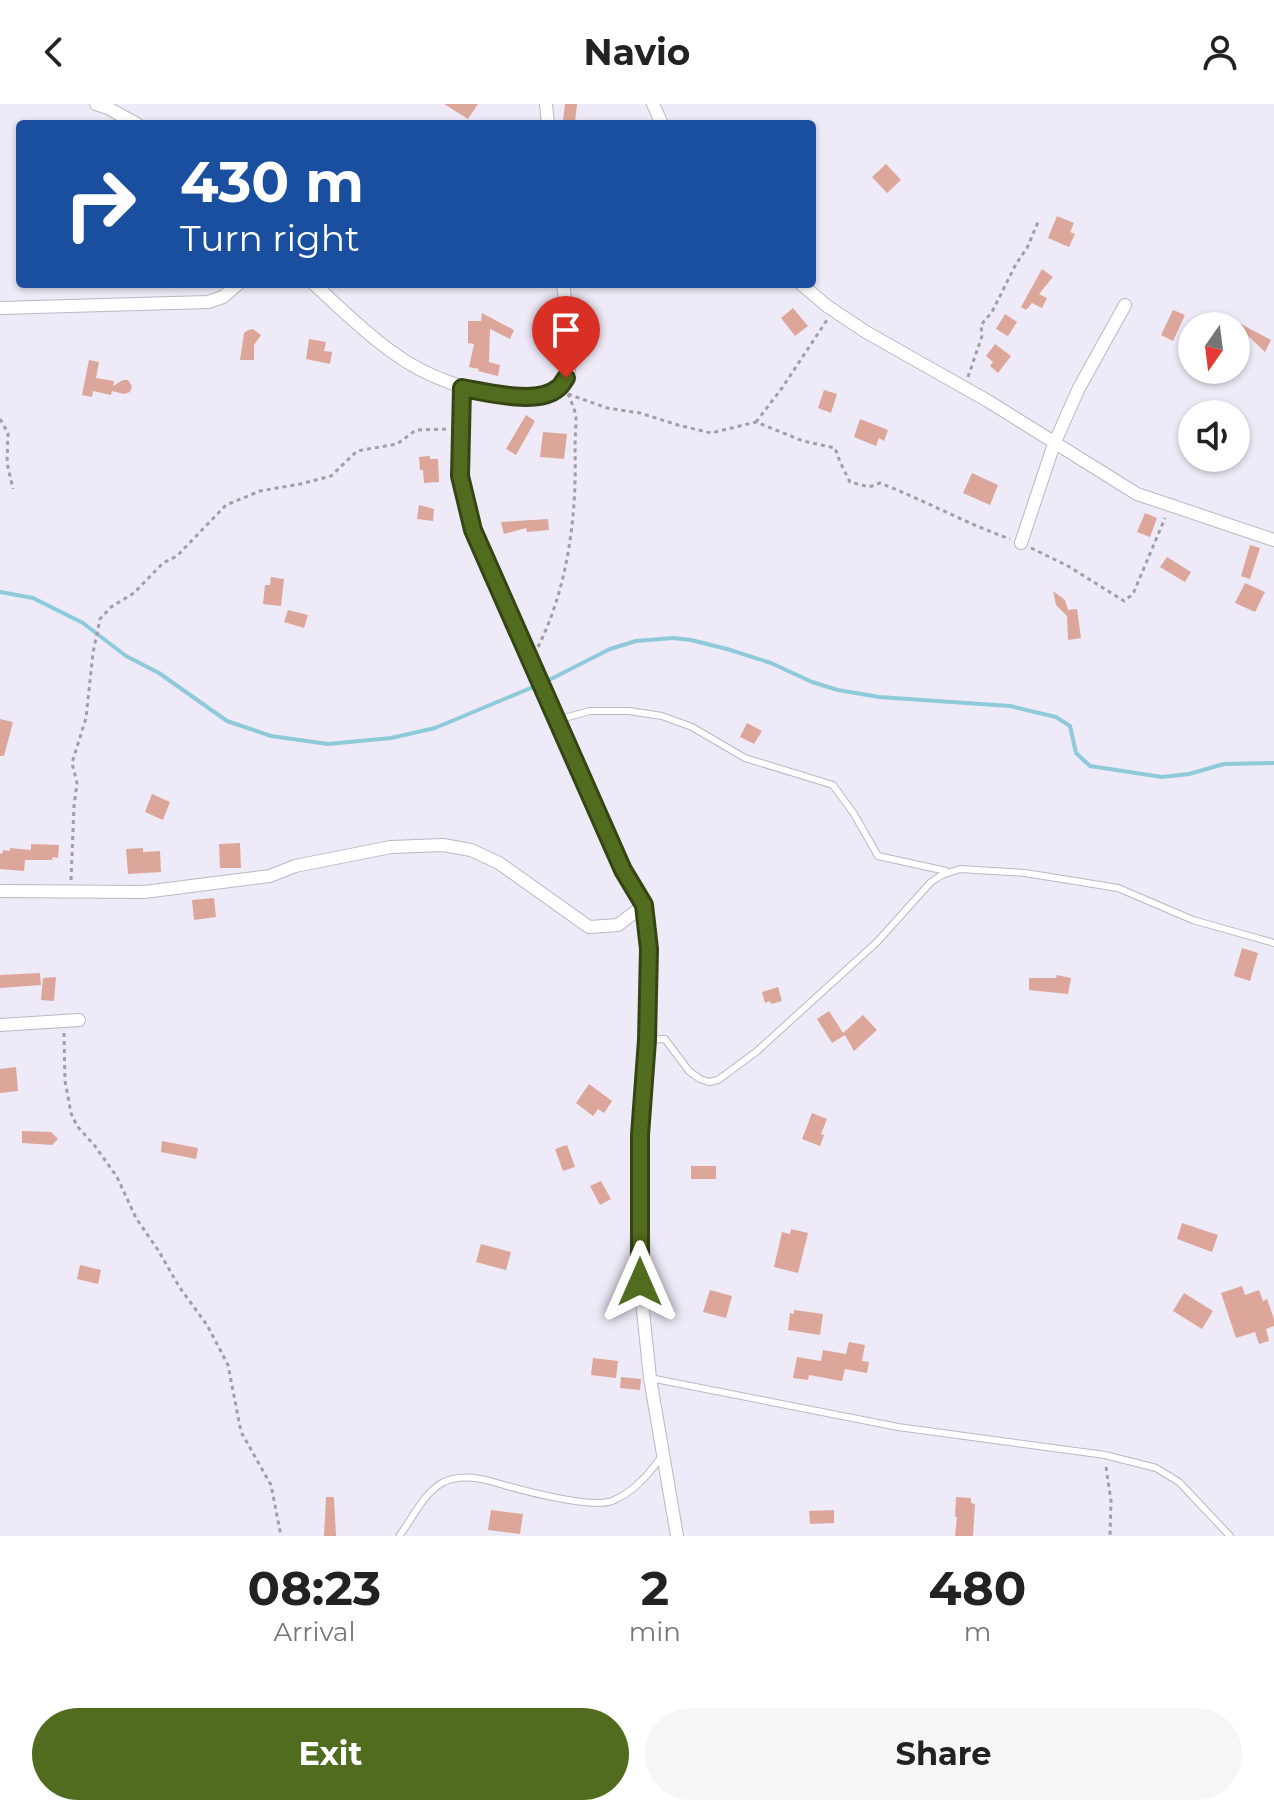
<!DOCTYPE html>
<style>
body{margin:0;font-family:Montserrat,sans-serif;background:#f6f6f6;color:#222;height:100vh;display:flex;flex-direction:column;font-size:30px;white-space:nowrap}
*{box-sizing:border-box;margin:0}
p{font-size:26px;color:#767676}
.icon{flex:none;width:44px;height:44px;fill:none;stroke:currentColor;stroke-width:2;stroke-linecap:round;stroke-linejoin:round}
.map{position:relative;height:1432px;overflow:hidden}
.drawer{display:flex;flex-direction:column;background:#fff;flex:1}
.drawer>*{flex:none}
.top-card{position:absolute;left:16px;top:16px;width:800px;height:168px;border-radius:8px;box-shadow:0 2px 6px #0004;background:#1a4fa0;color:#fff;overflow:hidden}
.needle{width:52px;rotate:194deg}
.buttons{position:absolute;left:1178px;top:208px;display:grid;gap:16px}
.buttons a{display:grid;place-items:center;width:72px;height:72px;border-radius:50%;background:#fff;box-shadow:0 2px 6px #0004;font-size:40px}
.pin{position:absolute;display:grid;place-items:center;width:68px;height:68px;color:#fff;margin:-82px -34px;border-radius:50% 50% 50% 0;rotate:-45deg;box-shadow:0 0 8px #0007}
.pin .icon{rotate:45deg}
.me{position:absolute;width:88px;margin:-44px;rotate:0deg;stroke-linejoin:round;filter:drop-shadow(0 0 6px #0008)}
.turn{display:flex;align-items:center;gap:28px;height:168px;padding:0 32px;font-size:36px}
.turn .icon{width:104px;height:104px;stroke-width:2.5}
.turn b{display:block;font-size:56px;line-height:68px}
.eta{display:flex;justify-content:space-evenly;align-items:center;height:136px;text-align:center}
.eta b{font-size:48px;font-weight:700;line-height:56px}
.cta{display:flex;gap:16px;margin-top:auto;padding:16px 32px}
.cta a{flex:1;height:92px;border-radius:48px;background:#526c1f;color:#fff;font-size:32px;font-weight:700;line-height:92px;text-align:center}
.cta a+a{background:#f6f6f6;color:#222}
header{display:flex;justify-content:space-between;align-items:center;height:104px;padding:0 32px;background:#fff;font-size:36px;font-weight:700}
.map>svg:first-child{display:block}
</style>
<header><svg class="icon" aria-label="back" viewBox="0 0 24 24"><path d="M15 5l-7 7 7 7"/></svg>Navio<svg class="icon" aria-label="person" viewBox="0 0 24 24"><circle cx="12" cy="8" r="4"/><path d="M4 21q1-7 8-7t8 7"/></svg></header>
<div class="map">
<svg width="1274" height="1432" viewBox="0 0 1274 1432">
<rect width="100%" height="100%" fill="#eeeaf7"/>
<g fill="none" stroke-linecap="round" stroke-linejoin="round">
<path stroke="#8fcadb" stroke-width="4" d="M0,488L33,494L83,519L126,552L159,569L227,617L271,632L328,640L391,634L435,624L545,578L610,545L636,537L673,534L691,536L727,545L771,559L812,578L838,586L879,593L1010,602L1056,613L1070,622L1076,649L1090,662L1162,673L1189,670L1224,660L1274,659"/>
</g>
<path fill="#dca79a" d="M444,0H478L468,15Z
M565,0H577L575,18L563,17Z
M886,60L901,76L887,89L872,73Z
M1057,112L1074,119L1070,128L1075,130L1069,143L1048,134Z
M1042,165L1053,173L1039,190L1047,194L1042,204L1032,199L1026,206L1021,203Z
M793,204L808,222L795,232L781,214Z
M1173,206L1185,211L1173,237L1161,231Z
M482,209L514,226L510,235L490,225L489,258L500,261L498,272L478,267L479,265L469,263L474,240L468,239V217H481Z
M1005,210L1017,218L1008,232L996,225Z
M1241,220L1271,236L1265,248L1239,223Z
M253,225L261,231L254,241V256H240L244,229L248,226Z
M309,235L326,238L324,247L332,248L330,260L306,255Z
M995,240L1011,252L998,269L990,262L993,258L986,252Z
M89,256L99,258L96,274L114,277L113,282L123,276H128L132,282L130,288L124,290L112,287L111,291L93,287L92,293L82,291Z
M824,286L837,290L831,309L818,304Z
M526,311L535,317L516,351L506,345Z
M860,315L888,326L884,337L879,334L876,342L854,333Z
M543,328L567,330L564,355L540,353Z
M430,352V355H438L439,378L424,379L423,366H420L419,353Z
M972,369L998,381L990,401L963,389Z
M419,401L434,405L433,417L417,415Z
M1145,409L1157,414L1150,433L1137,428Z
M548,415L549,426L527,428L526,424L504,430L501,418Z
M1250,441L1260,444L1250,475L1241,472Z
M1167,453L1191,468L1185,478L1160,463Z
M271,473L284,475L281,502L263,500L265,481H270Z
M1245,479L1265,488L1255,508L1235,499Z
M1053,487L1065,496L1068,506L1077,505L1081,534L1068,536L1067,512L1056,501Z
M288,506L308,511L304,524L284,518Z
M0,615L13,618L4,652H0Z
M747,619L762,627L754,640L740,633Z
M152,690L170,698L163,716L145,708Z
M240,739L241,764H220L219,740Z
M31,740L59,741L58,754L53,753L52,756H25L24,767L0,765V749L2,750L3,746L10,747V744L31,746Z
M143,744V748L160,747L161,768L128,770L126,745Z
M214,794L216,813L194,816L192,796Z
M1242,844L1258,849L1250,877L1234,872Z
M40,869L41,881L0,884V871Z
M1057,871L1071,874L1068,890L1029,886V874H1056Z
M56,873L54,897L41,896L43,874Z
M778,883L782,897L771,900L770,897L765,899L762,888Z
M829,907L843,929L863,911L877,926L854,947L845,931L832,939L817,915Z
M16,963L18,987L0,989V965Z
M589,980L612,997L604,1009L598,1005L593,1012L576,999Z
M812,1009L827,1015L821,1030L824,1031L820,1042L802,1035Z
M22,1027L51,1028L58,1035L52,1041L22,1039Z
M162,1037L198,1044L196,1055L161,1048Z
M567,1041L575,1063L563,1067L555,1045Z
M691,1062H716V1075H691Z
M601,1077L611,1095L600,1101L590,1082Z
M1182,1119L1218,1131L1212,1148L1177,1135Z
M791,1125L808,1129L798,1169L774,1163L782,1128L790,1130Z
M481,1140L511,1148L506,1166L476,1158Z
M80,1161L101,1166L98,1180L77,1175Z
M1242,1182L1245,1191L1259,1186L1263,1197L1267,1195L1274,1215V1222L1266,1225L1269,1237L1259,1240L1255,1228L1236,1234L1221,1189Z
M710,1186L732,1192L726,1214L703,1208Z
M1184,1189L1213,1207L1202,1225L1173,1207Z
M794,1206L823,1210L820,1231L788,1226L790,1209L794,1210Z
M849,1238L865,1241L862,1257L869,1258L867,1269L845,1265L842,1277L809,1271L808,1276L793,1274L797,1253L821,1257L823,1246L846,1250Z
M593,1254L618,1257L616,1274L591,1271Z
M621,1273L641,1275L640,1286L620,1284Z
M326,1393H334L336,1432H324Z
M956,1393L971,1394V1399L975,1400L973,1432H955L957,1413H955Z
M491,1406L523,1410L520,1430L488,1426Z
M834,1406V1419L810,1420L809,1407Z"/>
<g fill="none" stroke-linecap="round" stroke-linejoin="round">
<g stroke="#bbb7c4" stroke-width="8">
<path id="lane" d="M557,616L590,607H629L662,612L692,623L745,654L833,681L854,710L878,752L946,767
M647,936L665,935L689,967L700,975L709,978L718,976L756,948L877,838L931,778L942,771L960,765L1025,769L1118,784L1193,816L1274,839
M650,1274L898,1323L1105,1351L1156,1364L1179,1378L1230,1432
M400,1431C412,1415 424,1389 442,1379C458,1370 481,1374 497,1379C520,1386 591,1405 612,1397C634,1388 648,1371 662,1352"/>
</g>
<g stroke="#bbb7c4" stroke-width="14">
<path id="street" d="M96,0L108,4L137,20
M546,0L548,20
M653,0L662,20
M314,180C338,202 362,226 388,245C427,275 477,292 526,292C543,292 559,289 567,272C577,247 566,206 563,180
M801,180L827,202L866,228L988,297L1137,390L1274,436
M0,204L208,198L223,193L238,180
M462,284L460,372L473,426L623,766L644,801L649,845L647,936L640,1031V1178L650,1274L677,1432
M1021,439L1054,340L1079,284L1125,201
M0,787L144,788L270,772L295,762L391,743L443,741L471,746L499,759L589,823L618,821L644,801
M0,921L79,916"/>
</g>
<path stroke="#a19ea8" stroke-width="3" stroke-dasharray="4 4" stroke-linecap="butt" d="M968,273L982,232L981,221L992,208L1016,160L1027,144L1038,118
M568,290L607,304L640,309L678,321L711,329L756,318L803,337L835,344L840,358L850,378L869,383L880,379C924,396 965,419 1010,435
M0,315L8,329L7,359L13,385
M756,318L782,284L827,216
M1031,444L1068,462L1124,497L1133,490L1165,414
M538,543C568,483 577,411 575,344C575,334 576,324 576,313C575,306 571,297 568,290
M71,776L74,702L77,679L72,659L86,614L93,549L100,515L111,503L134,489L163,459L177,452L226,401L260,387L300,380L331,372L357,347L397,340L416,326L449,325
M64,929L65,977L71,1009L77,1022L95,1042L117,1073L136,1114L158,1146L180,1184L207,1221L228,1261L241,1328L271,1381L281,1432
M1106,1363L1111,1397L1110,1432"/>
<use href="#lane" stroke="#fff" stroke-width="6"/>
<use href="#street" stroke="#fff" stroke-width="12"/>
</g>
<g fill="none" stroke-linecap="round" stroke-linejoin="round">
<g stroke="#354614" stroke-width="20">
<path id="route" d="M566,274C563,278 561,282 558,284C538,302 487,288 462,284L460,372L473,426L623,766L644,801L649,845L647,936L640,1031V1178"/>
</g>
<use href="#route" stroke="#526c1f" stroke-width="14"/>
</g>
</svg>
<div class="buttons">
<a><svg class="needle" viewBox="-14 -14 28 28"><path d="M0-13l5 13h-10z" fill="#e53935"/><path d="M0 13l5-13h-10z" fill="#767676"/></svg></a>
<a><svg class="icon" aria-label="sound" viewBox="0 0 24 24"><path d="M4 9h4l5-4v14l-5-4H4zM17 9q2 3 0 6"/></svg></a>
</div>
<div class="pin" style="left:566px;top:274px;background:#d93025"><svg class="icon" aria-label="arrive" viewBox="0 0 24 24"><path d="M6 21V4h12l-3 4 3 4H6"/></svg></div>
<svg class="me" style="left:640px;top:1178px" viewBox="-20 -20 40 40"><path d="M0-17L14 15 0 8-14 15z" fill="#526c1f" stroke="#fff" stroke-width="4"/></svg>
<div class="top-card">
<div class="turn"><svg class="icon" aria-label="right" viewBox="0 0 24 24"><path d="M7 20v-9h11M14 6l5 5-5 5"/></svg><div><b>430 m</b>Turn right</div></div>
</div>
</div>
<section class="drawer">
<div class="eta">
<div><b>08:23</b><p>Arrival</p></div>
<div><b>2</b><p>min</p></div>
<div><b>480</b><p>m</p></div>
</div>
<div class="cta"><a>Exit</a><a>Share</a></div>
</section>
